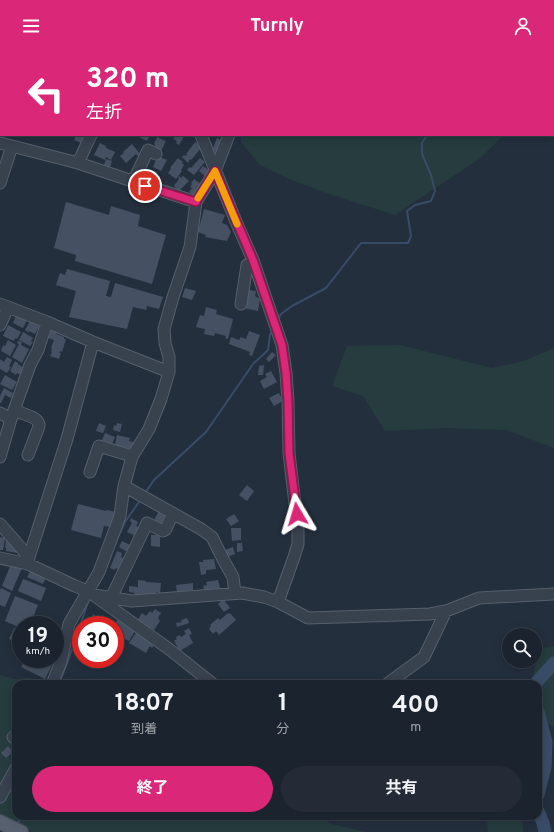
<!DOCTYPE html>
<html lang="ja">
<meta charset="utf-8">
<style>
body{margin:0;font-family:Overpass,"Noto Sans JP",sans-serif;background:#242b36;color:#f1f3f6;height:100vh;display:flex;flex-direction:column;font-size:15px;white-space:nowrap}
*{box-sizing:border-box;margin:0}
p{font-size:13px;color:#a0a4aa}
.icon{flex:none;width:22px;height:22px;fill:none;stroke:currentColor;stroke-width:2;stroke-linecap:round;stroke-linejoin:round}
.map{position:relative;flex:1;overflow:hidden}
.sheet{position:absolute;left:12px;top:628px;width:530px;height:140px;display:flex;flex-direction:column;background:#1b232e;border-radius:12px;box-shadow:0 2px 10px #0003,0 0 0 1px #39404a}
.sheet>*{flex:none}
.guide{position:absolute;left:0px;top:0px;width:554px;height:84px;box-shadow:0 2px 10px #0003,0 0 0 1px #39404a;background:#db2777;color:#fff;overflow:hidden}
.buttons{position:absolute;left:502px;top:576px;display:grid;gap:8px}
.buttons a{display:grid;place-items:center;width:40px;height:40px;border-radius:50%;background:#1b232e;box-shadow:0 2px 10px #0003,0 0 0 1px #39404a;font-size:20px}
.speed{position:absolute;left:12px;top:564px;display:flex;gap:8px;font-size:20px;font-weight:700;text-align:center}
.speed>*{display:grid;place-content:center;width:52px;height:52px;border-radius:50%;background:#1b232e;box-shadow:0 2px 10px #0003,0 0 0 1px #39404a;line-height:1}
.speed small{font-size:10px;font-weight:400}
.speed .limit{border:6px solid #d22;background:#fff;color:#111}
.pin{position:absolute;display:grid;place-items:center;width:34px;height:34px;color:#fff;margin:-17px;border:2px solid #fff;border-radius:50%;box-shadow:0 1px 4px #0007}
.me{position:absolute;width:44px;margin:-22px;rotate:353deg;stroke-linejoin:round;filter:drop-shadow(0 0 3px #0008)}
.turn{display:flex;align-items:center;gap:14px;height:84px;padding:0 20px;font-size:18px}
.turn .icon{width:52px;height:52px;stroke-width:2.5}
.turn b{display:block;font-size:28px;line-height:34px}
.eta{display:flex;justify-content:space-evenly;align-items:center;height:68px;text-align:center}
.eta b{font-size:24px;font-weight:700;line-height:28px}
.primary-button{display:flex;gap:8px;margin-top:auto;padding:8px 20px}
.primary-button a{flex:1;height:46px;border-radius:24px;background:#db2777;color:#fff;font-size:16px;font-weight:700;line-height:46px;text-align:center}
.primary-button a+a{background:#242b36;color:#f1f3f6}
header{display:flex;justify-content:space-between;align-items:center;height:52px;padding:0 20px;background:#db2777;color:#fff;font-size:18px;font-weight:700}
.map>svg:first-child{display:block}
</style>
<header><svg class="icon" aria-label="menu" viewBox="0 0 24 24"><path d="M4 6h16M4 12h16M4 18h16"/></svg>Turnly<svg class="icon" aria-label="person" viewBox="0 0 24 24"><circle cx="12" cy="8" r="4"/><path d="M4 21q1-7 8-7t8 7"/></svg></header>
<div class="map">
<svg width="554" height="780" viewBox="0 0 554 780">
<rect width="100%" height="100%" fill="#242f3e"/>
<path fill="#263c3f" d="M275,0H554V41L553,42V1H274Z
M241,83H504L479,107L395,163L332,143L289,127L260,113L241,90Z
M400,293L492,316L524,309L554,296V396L506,378L445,376L385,379L363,344L332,334L347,294Z
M554,594V674L547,672L545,661L538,656V632H532L533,625L539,596L553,595Z
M0,623L14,627L29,626L47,632H16V764H318L331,772L367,780H32L0,763Z
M495,764H522L523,780H488L487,769Z"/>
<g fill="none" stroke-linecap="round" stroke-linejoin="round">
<path stroke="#394c67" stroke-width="2" d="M464,1V0
M278,267L281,262L292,254L326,236L361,191H408L411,184L407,159L415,153L431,149L435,139L431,123L422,102V91L427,83
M145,441L154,428L206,380L253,312L268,298L270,283L273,278
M117,487L125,470L141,447
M59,632L69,606L88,550
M18,770L23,764"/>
<path stroke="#394c67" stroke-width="13" d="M535,632L554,611
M538,659L546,690L545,715L538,743
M538,759L543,771L545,780"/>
</g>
<path fill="#455162" d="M76,83H88L84,92L74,88Z
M135,83H150L147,89Z
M176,83H185L179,93L176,91L177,89L173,87Z
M157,85L166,89L161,99L154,96L155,92H154Z
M217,86L223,89L218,101L212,98Z
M195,90L202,95L191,108L190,107L188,111L182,105L184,103L186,104L187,102H186Z
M100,91L106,94V96L115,100L111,108L106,105L105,108L94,103Z
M132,92L140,102L138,104L136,102L126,111L120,104L124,101L123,100Z
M158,104L167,108L161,119L153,115Z
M178,106L183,110L182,111L184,113L181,118L182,119L176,127L168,121L171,117L170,116Z
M200,106L205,110L194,123L187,118L189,115L191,116Z
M106,107L112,109L110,116L104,113Z
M203,114L210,119L206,125L199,119Z
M150,117L157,120L152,130L145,127Z
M179,124L181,126L183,124L189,129L179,139L174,134L179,127L178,126Z
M194,127L203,133L196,145L189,140L192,136L190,135L192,132L191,131Z
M66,150L109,163L111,154L140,163L138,174L166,183L152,232L75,209L76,203L54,196Z
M204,157L225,163L222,171L227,173L231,180L227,189L205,185L206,183L198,180Z
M67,217L110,229L106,244L111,245L115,231L163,245L159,257L147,254L146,258L133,255L127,277L69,265L76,239L56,233L60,221L65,223Z
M185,236L196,239L192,248L182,245Z
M247,238L256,239L255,244L260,247L258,259L243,256Z
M206,255L217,258L216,262L233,267L228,287L225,286L226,284L215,281L214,284L204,282L205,277L196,275L200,263L204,264Z
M17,261L27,268L23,276L13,271Z
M30,269L39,274L35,282L29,279L28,280L25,278Z
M8,273L21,280L17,287L15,286L14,289L3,284Z
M51,278L57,280L56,282L64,285V287H66L62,300L60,299L59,301H61L59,307L50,304L52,300H51L52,296H51L54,288L48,286Z
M249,279L260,283L252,304L249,303L250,300L229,292L231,285L239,288L241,285L246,287Z
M23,280L33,286L31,289L33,290L30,294L19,288Z
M8,288L16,293L10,304L1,299L3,293L5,294Z
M18,289L22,290L21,293L29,297L22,311L12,305L19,292L17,291Z
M272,300L276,303L269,310L266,307Z
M7,305L12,308L9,314L11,315L7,321L0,317V307L4,310Z
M15,309L18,311V312L25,317L21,323L17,321L16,323L10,319Z
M264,313L263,323H258L259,314Z
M271,319L277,330L264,337L260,329L267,325L265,322Z
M5,323L17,330L12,338L0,332Z
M4,336L13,341L11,346L5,343L1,351H0V344Z
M279,341L283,349L274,354L269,346Z
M99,371L106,374L103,381L96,379Z
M117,371L122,372L120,380L113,378L114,373L116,374Z
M105,381L115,385L112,392L102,388Z
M117,383L130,386L129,389L134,390L132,397L115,393Z
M247,433L254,439L247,449L239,443Z
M78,452L106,459L107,458L116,460L111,475L104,474L101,486L71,478Z
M159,458L167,462L162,470L164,471L161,475L153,471Z
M234,462L239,469L231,474L226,467Z
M131,466L138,470L136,474L140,476L136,484L127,480L132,471L130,469Z
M231,476H241V488L232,489Z
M151,483H160V495L151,494Z
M0,485L5,486L3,498H0Z
M6,489L14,491L19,498L18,501L6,499V496L5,495Z
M122,489L132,494L129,501L119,495Z
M237,491H242L243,499L237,500Z
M233,495L235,502L227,505L225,498Z
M117,499L122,501L121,505L126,508L121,519L116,516L115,518L110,516Z
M214,507L216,517L206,518V522L201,523L199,510H203V508Z
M11,512L22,516L12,539L2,534Z
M31,518L46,525L43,532L27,525Z
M23,527L46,536L41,549L18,539Z
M138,528L146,529V530L161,531L160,541L156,540L155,544L134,543L135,541L129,540V534L138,535Z
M218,528L220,536L205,540L203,534L207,533L206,530Z
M193,531V538L177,540L176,533Z
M1,536L11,541L5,555L0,553V538Z
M15,544L38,553L30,573H21V576L5,569Z
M223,547L230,556L224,560L218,552Z
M155,557L161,561L158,566L160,569L154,578L151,576L150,578L137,569L142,561L146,564L150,559L152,561Z
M228,561L229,562L230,561L236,568L219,583L216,579L213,582L209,577L211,574L210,573L218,566L220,568Z
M93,562L110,572L109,573L84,572L87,565L91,567Z
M187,566L189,571L177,575L176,571L182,570L181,568Z
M120,567L136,577L129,589L119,584L118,585L115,584V573H114L117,568L119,569Z
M14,576L21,579V590L20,592L9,587Z
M189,576L192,582L189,583L193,591L180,599L174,589L177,587L176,585L180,583L181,585L186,582L184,579Z
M138,578L156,589L152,596L150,594L146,601L129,591Z
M25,607H55L45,627L21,615Z
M8,694L13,700L6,706L1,701Z"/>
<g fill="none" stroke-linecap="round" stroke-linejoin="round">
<g stroke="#565f6c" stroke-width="13">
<path id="minor" d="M155,0L156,1
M131,1V0
M262,1V0
M201,83L237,172L253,208L282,293L286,321L288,349L289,401L298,478V492L294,505L278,550
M0,91L12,94
M78,111L91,83
M133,130L148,98L156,102
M0,131L12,94L78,111L196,150
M0,252L47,270L93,290L169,320
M241,252L247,213L254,210
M0,273L8,256
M14,358C20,361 36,365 38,370C40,373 39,374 38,377L28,403
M0,361L11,367
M0,405L11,367L30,313L38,298L47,270
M90,420L99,394L132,404
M124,434L201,477L212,485L224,509L233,525L235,541
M0,472L29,505
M0,506L28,512L75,534L88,539L169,597L213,632
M28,512L29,505L67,387L93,290
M94,543L132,549L242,541L264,545L278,550L308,566L430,562L446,559L479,546L554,542
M111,546L147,471L163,479L166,477L173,461
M52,632L61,610L69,572L99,520L120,464L124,434L132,405L149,377L161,347L169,320V305L165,291L164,277L173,245L190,195L196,150L215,119L229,83
M387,632L424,605L446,559
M13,685L16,687
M0,745L16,716"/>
</g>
<g stroke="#414a57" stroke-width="16">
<path id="major" d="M0,770L21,780"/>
</g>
<use href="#minor" stroke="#38414e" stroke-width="11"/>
<use href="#major" stroke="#56606e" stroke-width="14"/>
</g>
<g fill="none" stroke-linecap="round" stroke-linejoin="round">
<g stroke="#8e194d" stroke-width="10">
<path id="route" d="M145,134L196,150L215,119L253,208L282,293L286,321L288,349L289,401L297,462"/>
</g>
<use href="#route" stroke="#db2777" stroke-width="7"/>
<path stroke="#f59e0b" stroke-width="7" d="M198,146L215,119L237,172"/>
</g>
</svg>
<div class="buttons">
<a><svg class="icon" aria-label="search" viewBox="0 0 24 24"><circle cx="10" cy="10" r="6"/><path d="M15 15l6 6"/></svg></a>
</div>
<div class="speed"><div>19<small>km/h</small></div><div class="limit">30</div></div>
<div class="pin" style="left:145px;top:134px;background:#d93025"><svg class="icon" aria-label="arrive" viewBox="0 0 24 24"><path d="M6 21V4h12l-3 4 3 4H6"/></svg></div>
<svg class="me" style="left:297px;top:462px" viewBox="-20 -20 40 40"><path d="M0-17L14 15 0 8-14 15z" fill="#db2777" stroke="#fff" stroke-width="4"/></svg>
<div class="guide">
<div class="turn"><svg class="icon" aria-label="left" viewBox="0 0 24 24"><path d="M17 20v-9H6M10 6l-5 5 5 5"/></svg><div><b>320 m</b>左折</div></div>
</div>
<section class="sheet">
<div class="eta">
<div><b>18:07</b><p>到着</p></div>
<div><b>1</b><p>分</p></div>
<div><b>400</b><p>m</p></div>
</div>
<div class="primary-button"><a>終了</a><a>共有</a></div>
</section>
</div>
